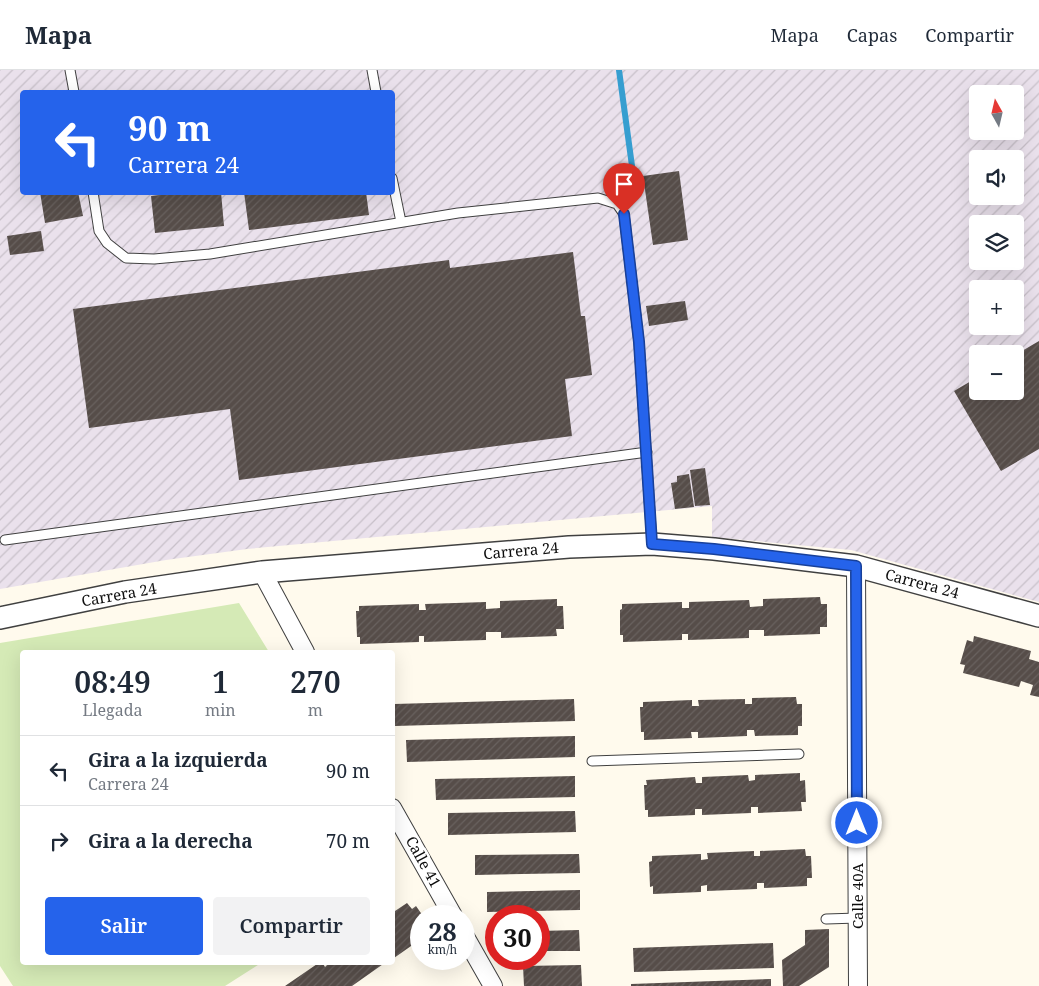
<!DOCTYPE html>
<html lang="es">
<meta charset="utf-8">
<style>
body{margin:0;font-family:"Noto Serif",serif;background:#f2f2f3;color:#1f2937;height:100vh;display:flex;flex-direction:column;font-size:19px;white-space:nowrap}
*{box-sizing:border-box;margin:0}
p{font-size:16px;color:#747a83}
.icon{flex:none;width:28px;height:28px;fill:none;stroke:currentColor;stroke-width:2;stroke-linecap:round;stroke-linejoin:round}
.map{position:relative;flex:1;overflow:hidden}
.drawer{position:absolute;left:20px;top:580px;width:375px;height:315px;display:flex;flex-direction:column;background:#fff;border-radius:5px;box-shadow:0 5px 20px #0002}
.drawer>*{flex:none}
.guide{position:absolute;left:20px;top:20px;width:375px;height:105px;border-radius:5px;box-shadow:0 5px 20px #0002;background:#2563eb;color:#fff;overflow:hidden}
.needle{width:32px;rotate:352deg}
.fabs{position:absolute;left:969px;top:15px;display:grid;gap:10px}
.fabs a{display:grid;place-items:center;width:55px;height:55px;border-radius:5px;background:#fff;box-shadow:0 5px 20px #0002;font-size:25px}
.speed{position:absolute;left:410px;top:835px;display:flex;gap:10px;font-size:25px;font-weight:700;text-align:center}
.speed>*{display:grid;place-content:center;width:65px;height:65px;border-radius:50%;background:#fff;box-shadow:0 5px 20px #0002;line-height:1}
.speed small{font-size:12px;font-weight:400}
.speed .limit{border:8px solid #d22;background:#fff;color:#111}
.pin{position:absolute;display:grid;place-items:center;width:42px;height:42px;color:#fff;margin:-51px -21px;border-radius:50% 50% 50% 0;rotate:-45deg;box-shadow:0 0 5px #0007}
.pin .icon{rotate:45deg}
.me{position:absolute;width:55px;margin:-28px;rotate:0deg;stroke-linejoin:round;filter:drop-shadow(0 0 4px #0008)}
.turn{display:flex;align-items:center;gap:18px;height:105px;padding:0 25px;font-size:22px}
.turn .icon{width:65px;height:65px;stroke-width:2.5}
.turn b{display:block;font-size:35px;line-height:42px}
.eta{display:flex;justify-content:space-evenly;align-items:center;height:85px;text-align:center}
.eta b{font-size:30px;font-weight:600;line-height:35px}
.action{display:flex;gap:10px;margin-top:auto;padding:10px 25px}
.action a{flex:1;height:58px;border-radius:5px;background:#2563eb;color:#fff;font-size:20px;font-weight:600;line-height:58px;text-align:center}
.action a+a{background:#f2f2f3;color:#1f2937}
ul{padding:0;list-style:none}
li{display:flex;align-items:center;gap:15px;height:70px;padding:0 25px;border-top:1px solid #e0e1e3}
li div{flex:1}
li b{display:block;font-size:19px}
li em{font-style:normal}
header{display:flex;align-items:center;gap:30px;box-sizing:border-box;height:70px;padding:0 25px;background:#fff;border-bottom:1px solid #e0e1e3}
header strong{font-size:24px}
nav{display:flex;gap:28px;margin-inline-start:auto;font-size:18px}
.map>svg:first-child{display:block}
</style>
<header>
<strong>Mapa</strong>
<nav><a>Mapa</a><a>Capas</a><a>Compartir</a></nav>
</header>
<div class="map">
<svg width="1039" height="916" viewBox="0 0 1039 916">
<defs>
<pattern id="industrial-furrows" width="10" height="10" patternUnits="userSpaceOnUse" patternTransform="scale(1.25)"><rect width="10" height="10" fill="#eae1ec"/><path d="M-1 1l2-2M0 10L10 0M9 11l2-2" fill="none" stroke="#c8c0c9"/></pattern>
<pattern id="building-hatch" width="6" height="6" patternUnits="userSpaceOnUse" patternTransform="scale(1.25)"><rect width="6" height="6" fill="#564d49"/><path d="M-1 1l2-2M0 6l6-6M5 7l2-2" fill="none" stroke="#69625f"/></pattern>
</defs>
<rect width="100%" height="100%" fill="#fffaed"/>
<path fill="url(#industrial-furrows)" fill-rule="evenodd" d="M0,0H1039V532L851,480L712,467V436L247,479L166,490L0,519ZM22,22H392V122H22ZM978,24H1015V61H978ZM978,89H1015V126H978ZM978,154H1015V191H978ZM978,219H1015V256H978ZM978,284H1015V321H978Z"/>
<path fill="#d5eab6" d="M239,533L269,582H22V892L261,893L225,916H13L0,896V573Z"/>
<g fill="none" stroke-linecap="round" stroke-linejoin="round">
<path stroke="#369ed0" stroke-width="6" d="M619,0L632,96"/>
</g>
<path fill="url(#building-hatch)" d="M679,101L688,170L653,175L643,106Z
M40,122H78L83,146L45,153Z
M184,122H221L224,156L155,163L151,126Z
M244,122H366L369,145L249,160Z
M41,161L44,181L10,185L7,166Z
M573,182L581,246H585L592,305L565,309L572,366L239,410L230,339L89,358L73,239L449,190L450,198Z
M685,231L688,250L649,256L646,236Z
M1039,271V379L1001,401L954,321L978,307V321H1015V285Z
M705,398L710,435L695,436L690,400Z
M689,404L694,437L675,439L671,413L677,412V406Z
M820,527L821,534H827V557H820V564L764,566V560H749V568L688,570V564H682V570L623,572V565H620V540L622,539V534L682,532V538H689V532L749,530L750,537L763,536V529Z
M557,529V536H563L564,559H556L557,566L501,568V562H486V570L424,572V566H419V572L360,574V567H357L356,541H359V536L419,534V540H426L425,534L486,532V539L500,538V531Z
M974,566L1031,581L1029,589L1039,592V627L1030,625L1033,615L1021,611L1019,617L963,603L965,595L960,594L967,570L973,572Z
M796,627L797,634H802V656H798V665L755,666L754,660H747V666L698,668V662H691L692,668L644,670V662H641L640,637H643V632L692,630V636H699L698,630L745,629V634H752V628Z
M574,629L575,651L395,656L394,634Z
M575,666V687L407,692L406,670Z
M800,703V711L805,710L806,732H801L802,741L758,743V737H751V743L702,745V739H695V745L648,747V740H645L644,715H647L646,710L695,707L696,713H702V707L748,705L749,711L755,710V705Z
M575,706V727L436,730L435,709Z
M575,741L576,762L448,765V743Z
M805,779L806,786H811L812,808H807V816L764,818V813H757V819L707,821V815L701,816V822L653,824V816L650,817L649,792L652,791V786L701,784V790L708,789L707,783L754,781V786H760V781Z
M579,784L580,803L475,805V785Z
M580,820V840L487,842V822Z
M407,833L412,839L416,836L423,846H421V869L394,888L392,843Z
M829,859V897L799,916H783L782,890L805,875V860Z
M579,860L580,881H539V861Z
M773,873L774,898L634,902L633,878Z
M320,892H322L325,897L330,892H386L352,916H285Z
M581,895L582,916H524L523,896Z
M771,909V916H631V914Z"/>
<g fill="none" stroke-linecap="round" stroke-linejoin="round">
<g stroke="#404040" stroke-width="11">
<path id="service" d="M70,0L74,22
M372,0L376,22
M392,108L401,152
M93,122L99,161L107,173L126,188L154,189L210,184L458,143L598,128L617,134L624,144L639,272L652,474
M5,470L647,382
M592,691L799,684
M826,849L858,848"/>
</g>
<g stroke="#404040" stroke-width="20">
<path id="minor" d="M856,496L858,916
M262,502L305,582
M392,738L453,846
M464,865L493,916"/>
</g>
<g stroke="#404040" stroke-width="24">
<path id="tertiary" d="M0,548L125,522L262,502L569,477L652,474L714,479L856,496L1039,546"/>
</g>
<use href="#service" stroke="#fff" stroke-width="9"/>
<use href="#minor" stroke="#fff" stroke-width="18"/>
<use href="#tertiary" stroke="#fff" stroke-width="21"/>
</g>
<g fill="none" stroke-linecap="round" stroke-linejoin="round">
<g stroke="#184099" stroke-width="12">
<path id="route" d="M624,144L639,272L652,474L714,479L856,496L857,753"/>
</g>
<use href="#route" stroke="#2563eb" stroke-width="9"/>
</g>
<g text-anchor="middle" stroke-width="5" stroke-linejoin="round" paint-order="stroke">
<g font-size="15" fill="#0d0d0d" stroke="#fff">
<text transform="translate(521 481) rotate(-5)" y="5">Carrera 24</text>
<text transform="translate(922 514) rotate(15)" y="5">Carrera 24</text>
<text transform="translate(119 525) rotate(-10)" y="5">Carrera 24</text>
<text transform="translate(423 792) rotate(61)" y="5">Calle 41</text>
<text transform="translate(858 826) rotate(-90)" y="5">Calle 40A</text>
</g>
</g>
</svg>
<div class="fabs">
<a><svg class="needle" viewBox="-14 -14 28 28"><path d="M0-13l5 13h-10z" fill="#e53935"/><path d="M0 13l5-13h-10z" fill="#747a83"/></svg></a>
<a><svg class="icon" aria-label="sound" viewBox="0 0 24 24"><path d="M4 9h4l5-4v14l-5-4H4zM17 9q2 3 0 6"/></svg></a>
<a><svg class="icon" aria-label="layers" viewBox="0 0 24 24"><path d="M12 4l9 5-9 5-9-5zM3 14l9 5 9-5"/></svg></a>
<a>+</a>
<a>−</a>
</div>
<div class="speed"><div>28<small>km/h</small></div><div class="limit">30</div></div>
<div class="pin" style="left:624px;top:144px;background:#d93025"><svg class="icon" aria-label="arrive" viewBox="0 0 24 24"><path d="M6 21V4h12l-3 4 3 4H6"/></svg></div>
<svg class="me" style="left:857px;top:753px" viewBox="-20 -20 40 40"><circle r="17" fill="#2563eb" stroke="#fff" stroke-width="3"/><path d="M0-11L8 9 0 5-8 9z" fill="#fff"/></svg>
<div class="guide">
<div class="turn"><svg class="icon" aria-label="left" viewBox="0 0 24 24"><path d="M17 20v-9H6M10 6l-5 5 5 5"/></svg><div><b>90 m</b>Carrera 24</div></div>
</div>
<section class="drawer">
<div class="eta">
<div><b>08:49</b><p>Llegada</p></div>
<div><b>1</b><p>min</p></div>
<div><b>270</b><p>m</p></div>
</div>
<ul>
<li><svg class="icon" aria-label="left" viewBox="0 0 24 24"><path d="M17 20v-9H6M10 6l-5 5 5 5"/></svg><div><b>Gira a la izquierda</b><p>Carrera 24</p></div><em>90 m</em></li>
<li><svg class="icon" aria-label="right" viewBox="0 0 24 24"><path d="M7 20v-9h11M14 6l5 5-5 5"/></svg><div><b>Gira a la derecha</b></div><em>70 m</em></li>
</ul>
<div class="action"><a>Salir</a><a>Compartir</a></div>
</section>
</div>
